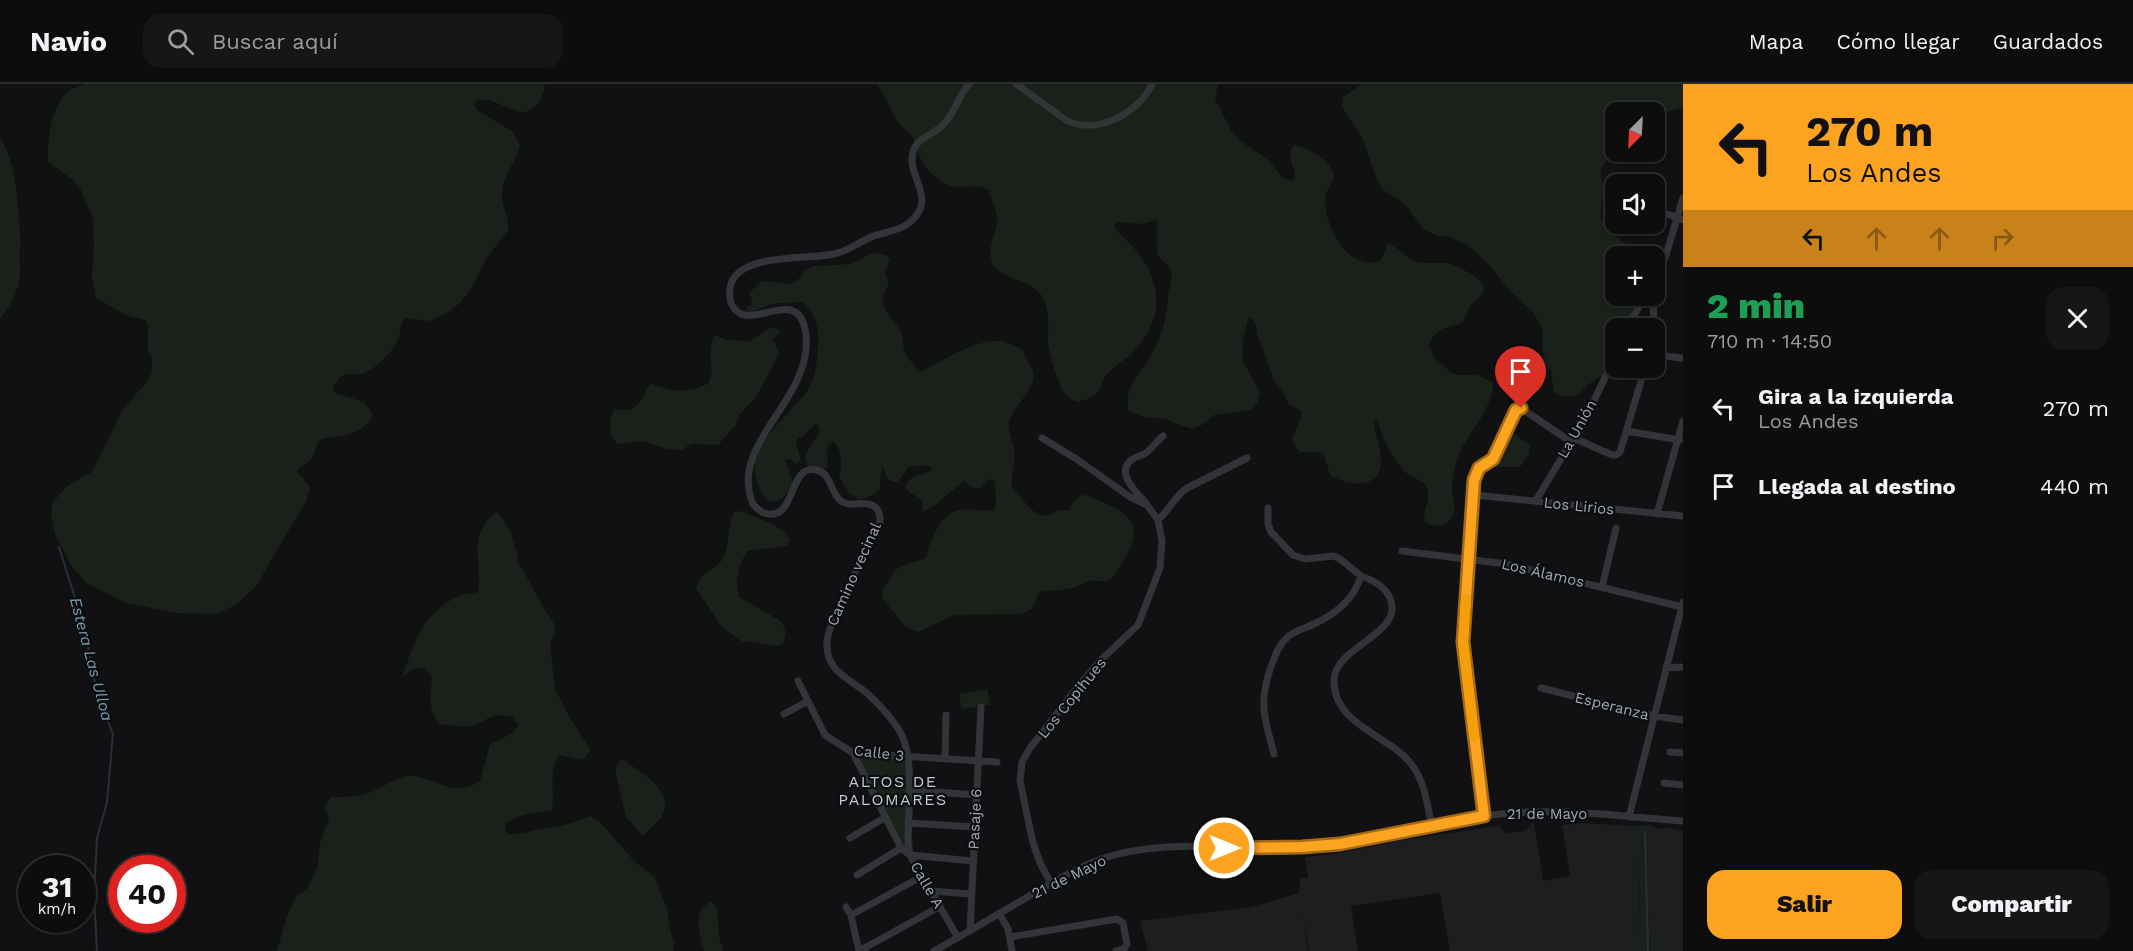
<!DOCTYPE html>
<html lang="es">
<meta charset="utf-8">
<style>
body{margin:0;font-family:"Work Sans",sans-serif;background:#161617;color:#f1f3f6;height:100vh;display:flex;flex-direction:column;font-size:22px;white-space:nowrap}
*{box-sizing:border-box;margin:0}
p{font-size:20px;color:#9a9c9e}
.icon{flex:none;width:33px;height:33px;fill:none;stroke:currentColor;stroke-width:2;stroke-linecap:round;stroke-linejoin:round}
.map{position:relative;flex:1;overflow:hidden}
.panel{display:flex;flex-direction:column;background:#0d0d0e;width:450px}
.panel>*{flex:none}
.banner{background:#fca320;color:#111;overflow:hidden}
.needle{width:39px;rotate:204deg}
.tools{position:absolute;left:1605px;top:18px;display:grid;gap:12px}
.tools a{display:grid;place-items:center;width:60px;height:60px;border-radius:12px;background:#0d0d0e;box-shadow:0 2px 4px #0004,0 0 0 2px #2d2d2e;font-size:30px}
.speed{position:absolute;left:18px;top:771px;display:flex;gap:12px;font-size:30px;font-weight:700;text-align:center}
.speed>*{display:grid;place-content:center;width:78px;height:78px;border-radius:50%;background:#0d0d0e;box-shadow:0 2px 4px #0004,0 0 0 2px #2d2d2e;line-height:1}
.speed small{font-size:15px;font-weight:400}
.speed .limit{border:9px solid #d22;background:#fff;color:#111}
.pin{position:absolute;display:grid;place-items:center;width:51px;height:51px;color:#fff;margin:-62px -26px;border-radius:50% 50% 50% 0;rotate:-45deg;box-shadow:0 0 6px #0007}
.pin .icon{rotate:45deg}
.me{position:absolute;width:66px;margin:-33px;rotate:90deg;stroke-linejoin:round;filter:drop-shadow(0 0 4px #0008)}
.turn{display:flex;align-items:center;gap:21px;height:126px;padding:0 24px;font-size:27px}
.turn .icon{width:78px;height:78px;stroke-width:2.5}
.turn b{display:block;font-size:42px;line-height:51px}
.lanes{display:flex;align-items:center;height:57px;padding:0 24px;background:#0003;justify-content:center;gap:30px;direction:ltr}
.lanes .off{opacity:.35}
.round{display:grid;place-items:center;flex:none;width:63px;height:63px;border-radius:18px;background:#161617}
.overview{display:flex;align-items:center;justify-content:space-between;height:102px;padding:0 24px}
h1{font-size:36px;font-weight:800;line-height:45px;color:#1e9e55}
.cta{display:flex;gap:12px;margin-top:auto;padding:12px 24px}
.cta a{flex:1;height:69px;border-radius:18px;background:#fca320;color:#111;font-size:24px;font-weight:800;line-height:69px;text-align:center}
.cta a+a{background:#161617;color:#f1f3f6}
ul{padding:0;list-style:none}
li{display:flex;align-items:center;gap:18px;height:78px;padding:0 24px}
li div{flex:1}
li b{display:block;font-size:22px}
li em{font-style:normal}
header{display:flex;align-items:center;gap:36px;box-sizing:border-box;height:84px;padding:0 30px;background:#0d0d0e;border-bottom:2px solid #2d2d2e}
header strong{font-size:28px}
nav{display:flex;gap:33px;margin-inline-start:auto;font-size:21px}
.search{width:420px;height:54px;background:#161617;display:flex;align-items:center;gap:15px;box-sizing:border-box;padding:0 21px;border-radius:18px;color:#9a9c9e;font-size:22px}
main{display:flex;flex:1;min-height:0}
.map>svg:first-child{display:block}
</style>
<header>
<strong>Navio</strong>
<div class="search"><svg class="icon" aria-label="search" viewBox="0 0 24 24"><circle cx="10" cy="10" r="6"/><path d="M15 15l6 6"/></svg>Buscar aquí</div>
<nav><a>Mapa</a><a>Cómo llegar</a><a>Guardados</a></nav>
</header>
<main>
<div class="map">
<svg width="1683" height="867" viewBox="0 0 1683 867">
<rect width="100%" height="100%" fill="#111113"/>
<path fill="#1d1e20" d="M1532,739H1534L1543,797L1570,792L1562,741L1583,739L1634,742L1639,750L1640,867H1450L1440,809L1351,822L1358,867H1309L1302,825L1308,867H1148L1140,837L1251,823L1299,809L1301,794H1308L1305,773L1334,770L1410,755L1491,743L1499,742L1506,749L1526,747Z
M1648,741L1659,745L1668,744L1683,747V867H1650L1645,752Z"/>
<path fill="#19211a" d="M84,0H545C543,16 537,24 522,29L489,16L477,15L474,21L477,26L512,47L520,61C516,78 503,91 502,109C501,122 510,134 508,146L486,175L470,207L459,220L445,230L430,237L404,234C401,240 401,246 399,252C396,264 382,278 372,285C354,298 345,279 333,304L335,309L364,318L373,331C366,347 350,351 333,353C328,354 323,353 319,357C315,362 315,370 311,375C307,381 300,380 297,387L310,403L306,418L278,464L257,501L240,517L231,523L214,530L177,529L126,519L86,499L71,481L55,450L51,432L52,419L67,402L92,388L123,325L146,299L152,288V275L148,265V242L146,236L128,232L96,214L92,193L94,165L93,135L80,104L73,96L48,78C47,57 51,23 67,9C71,4 79,3 84,0Z
M877,0H1218L1215,15L1232,48L1242,58L1267,75L1283,94L1293,97L1295,93C1295,80 1284,73 1294,61C1306,63 1325,74 1331,84C1333,87 1333,91 1334,94C1331,102 1325,106 1325,116C1324,141 1350,192 1382,175L1387,161L1391,160L1410,175L1420,179H1449L1472,190L1482,199L1484,203L1483,209L1470,222L1462,239C1445,245 1437,242 1429,261L1434,273L1450,288L1458,291H1477L1493,299C1491,333 1464,350 1456,379C1454,387 1451,399 1452,408C1454,418 1457,425 1450,435C1444,443 1433,443 1425,438C1422,426 1431,416 1428,406C1425,395 1410,394 1403,386C1390,369 1384,358 1378,337H1373C1375,350 1382,368 1381,380C1379,407 1345,401 1330,391L1324,371L1320,368H1300L1296,364L1292,355L1302,332L1301,327L1288,320L1284,310L1275,299L1257,250C1257,243 1255,236 1249,232L1242,259L1243,277L1260,309L1257,319L1251,326L1214,331L1202,341L1194,344H1189L1165,335L1143,333L1129,327C1122,303 1143,288 1153,268C1162,249 1168,231 1168,210C1169,203 1173,195 1171,187C1169,180 1160,177 1157,170V135C1138,144 1134,137 1116,139L1114,143C1122,154 1133,161 1141,173C1164,206 1161,238 1133,268C1127,275 1118,279 1112,285C1095,301 1106,312 1077,318C1073,316 1068,314 1065,310C1060,305 1048,267 1048,259C1048,242 1050,230 1043,214C1034,194 995,197 991,174C988,160 996,150 997,138C997,127 992,117 989,107C976,97 962,107 948,101C937,97 923,82 919,71C917,65 917,60 913,54C909,48 900,43 897,37C891,25 885,12 877,0Z
M1362,0H1683V23L1681,24L1660,30L1616,28V68H1618C1612,74 1605,76 1602,84C1599,91 1602,96 1603,103C1604,115 1597,129 1604,140C1611,154 1628,157 1637,172H1616V212H1632L1633,244H1616L1615,283L1589,300L1578,311L1562,313L1554,308L1551,288L1543,276L1542,245L1534,229L1511,208L1491,183L1468,161L1447,152H1437L1423,145L1405,120L1383,106L1377,96L1362,53L1342,23L1343,13Z
M0,53C19,85 17,123 21,159C18,169 20,177 20,187C20,205 11,222 0,235Z
M874,168L886,171L890,176L885,188L889,200C875,222 888,228 900,246C904,252 902,262 905,269C909,276 916,282 921,288C942,277 976,255 1000,257C1008,258 1016,263 1023,266C1025,274 1031,282 1033,287C1037,306 1013,321 1009,338C1007,346 1013,358 1014,366C1016,379 1010,392 1012,404C1022,413 1029,425 1040,432L1052,430L1057,426L1069,427C1073,419 1076,411 1086,411C1118,425 1150,433 1125,474C1121,481 1115,493 1108,496C1102,498 1095,496 1089,497C1084,498 1081,501 1076,503C1065,506 1052,507 1040,507L1032,525L1021,530L954,531L918,548L905,542L883,515L882,508L895,486L900,483L923,475L927,472C927,463 931,457 935,449C951,419 963,426 993,427L996,422L995,397L989,395L980,404H973L964,397L934,422L923,428L922,416L905,405C907,390 922,393 933,385L928,381L908,383L898,398H892L887,394L883,383C875,406 891,406 859,416L848,408L839,393C842,380 843,368 834,357L829,360C825,368 829,375 827,384H808L805,372C809,362 819,353 820,344L816,339L804,352L798,354L796,359L801,377L796,380L791,375L785,376L793,399C773,439 753,406 755,376C757,356 795,325 807,307C816,293 817,278 818,262C819,242 817,232 802,217C791,220 782,218 772,220C763,222 757,228 748,228L746,223L751,221L752,215L749,209L762,197L792,200L801,193L803,187L813,182L851,180Z
M771,243L781,247L773,256L779,269L757,312L740,330L735,342L718,361L692,360L681,366L668,365L643,357L617,360C608,347 608,339 614,325C638,330 640,318 650,299C673,308 686,310 709,299C716,281 705,270 715,251L726,256L750,257Z
M1510,347L1530,361L1529,370L1520,383H1491L1489,381L1501,369Z
M741,427C756,434 785,441 790,457L786,462L747,467C737,486 735,493 739,513L782,538L786,549L783,560L777,562L748,557L744,559L721,542L696,504C703,484 714,488 722,476C730,461 727,443 734,428Z
M497,428L510,446L517,469L518,480L525,490L546,528L553,537L555,549L550,560L555,605L571,636L591,666L583,676L559,671C548,688 555,707 552,726C535,728 520,730 505,739L507,750C520,751 529,747 541,745C560,742 572,740 590,732L600,738L635,778L654,792L667,824L670,847L675,859L673,867H277L286,835L296,812L307,805L317,784L320,759L329,735L325,723L331,713C344,713 357,713 369,709C383,705 398,690 413,692C440,695 453,715 480,697L490,660L511,650L519,641L511,632C489,629 491,635 474,641C463,644 451,641 439,640C427,623 431,612 432,592L422,583L411,586L402,594C412,563 423,529 455,514C461,510 470,510 478,508C483,478 466,451 497,428Z
M987,605L990,621L962,625L959,610Z
M856,671L910,675L913,774L906,767Z
M621,674C639,688 679,707 660,735C655,741 648,745 643,752L626,733L615,686Z
M1648,741L1645,752L1650,867H1640L1639,750L1634,742Z
M711,818L717,824L719,852L723,867H704C700,851 691,826 711,818Z"/>
<g fill="none" stroke-linecap="round" stroke-linejoin="round">
<path stroke="#273137" stroke-width="2" d="M59,463L85,546L97,610L113,650L107,718L97,754L94,812L97,867
M1645,748L1648,867"/>
<path stroke="#323438" stroke-width="7" d="M1016,0L1066,36C1096,52 1139,29 1152,0
M1654,125L1683,136
M1654,199L1666,171L1683,114
M1653,212L1654,244
M1627,244L1645,212
M1654,271L1683,274
M1626,347L1680,356
M1042,354L1078,376L1130,413L1147,421L1158,436L1162,457L1160,484L1138,541L1102,575L1084,595L1030,664L1022,678L1020,697L1033,759L1041,781L1051,799
M1576,355L1612,371H1616L1620,368L1645,284
M1475,411L1683,432
M1535,418L1571,358L1576,355L1616,270
M1146,419C1138,410 1117,391 1129,378C1133,373 1141,372 1146,369C1152,364 1157,357 1163,352
M1268,424V440L1271,448L1293,471L1305,475L1334,472L1340,475L1361,492C1354,515 1336,530 1314,540C1306,544 1296,546 1289,552C1280,559 1276,569 1272,580C1258,617 1264,633 1274,670
M1657,430L1683,337
M1158,436C1169,426 1175,412 1187,404L1247,374
M1402,467L1506,480L1682,523
M1361,492C1372,496 1383,501 1389,512C1408,550 1334,561 1334,597C1334,642 1390,651 1412,681C1425,698 1427,721 1432,742
M1602,503L1616,444
M1666,584L1683,583
M798,597L825,651L853,669L997,678
M1541,604L1654,632L1683,636
M784,630L808,617
M1670,668L1683,669
M853,669L901,764L910,771
M945,674L946,631
M1664,699L1683,701
M909,706L976,711
M1484,732L1463,558L1476,388L1493,375L1516,325L1521,324L1571,358
M1629,733L1683,518
M908,739L975,743
M850,754L886,733
M910,771L973,777
M857,791L901,764
M930,807L972,810
M846,823L851,831L859,867
M999,829L1008,845L1012,867
M851,831L921,793
M970,847L981,623
M1010,853L1117,835L1123,839L1127,860L1124,865L1116,867
M958,854L910,771L908,758C908,729 914,680 903,654C898,641 880,621 869,611C852,596 827,588 827,562C826,547 835,536 841,524C848,510 852,495 858,481C865,468 875,455 879,441C881,435 880,428 876,424C866,414 852,425 841,417C830,409 832,390 817,386C788,379 797,434 768,430C761,429 757,425 753,420C730,366 796,325 805,272C807,262 807,251 804,241C792,202 745,253 731,219C729,212 729,204 732,197C747,169 807,176 834,170C848,167 858,159 871,153C883,148 897,148 909,139C939,115 906,93 913,68C916,54 933,51 942,42C955,30 958,12 969,0
M859,867L939,823
M934,867C968,848 1002,828 1036,808C1057,796 1078,783 1101,775C1166,753 1238,767 1304,763C1365,759 1424,741 1484,732C1550,722 1617,732 1683,737"/>
</g>
<g fill="none" stroke-linecap="round" stroke-linejoin="round">
<g stroke="#a46a15" stroke-width="15">
<path id="route" d="M1224,764L1302,763L1340,760L1484,732L1463,558L1474,396L1479,384L1493,375L1516,326L1521,324"/>
</g>
<use href="#route" stroke="#fca320" stroke-width="10"/>
<path stroke="#f59e0b" stroke-width="10" d="M1466,515L1463,558L1474,652"/>
</g>
<g text-anchor="middle" stroke-width="4.5" stroke-linejoin="round" paint-order="stroke">
<g font-size="15" fill="#a2a9b5" stroke="#0c0d0e">
<text transform="translate(1577 345) rotate(-61)" y="5">La Unión</text>
<text transform="translate(1579 422) rotate(6)" y="5">Los Lirios</text>
<text transform="translate(1543 489) rotate(13)" y="5">Los Álamos</text>
<text transform="translate(854 490) rotate(-66)" y="5">Camino vecinal</text>
<text transform="translate(1072 614) rotate(-51)" y="5">Los Copihues</text>
<text transform="translate(1612 622) rotate(14)" y="5">Esperanza</text>
<text transform="translate(879 669) rotate(7)" y="5">Calle 3</text>
<text x="1547" y="735">21 de Mayo</text>
<text transform="translate(975 735) rotate(-87)" y="5">Pasaje 6</text>
<text transform="translate(1069 793) rotate(-26)" y="5">21 de Mayo</text>
<text transform="translate(927 801) rotate(60)" y="5">Calle A</text>
</g>
<g font-size="16" font-style="italic" fill="#769ab2" stroke="#0c0d0e">
<text transform="translate(92 575) rotate(75)" y="6">Estera Las Ulloa</text>
</g>
<g font-size="16" letter-spacing="1.5" fill="#c3c8d0" stroke="#0c0d0e">
<text x="893" y="703">ALTOS DE<tspan x="893" dy="18">PALOMARES</tspan></text>
</g>
</g>
</svg>
<div class="tools">
<a><svg class="needle" viewBox="-14 -14 28 28"><path d="M0-13l5 13h-10z" fill="#e53935"/><path d="M0 13l5-13h-10z" fill="#9a9c9e"/></svg></a>
<a><svg class="icon" aria-label="sound" viewBox="0 0 24 24"><path d="M4 9h4l5-4v14l-5-4H4zM17 9q2 3 0 6"/></svg></a>
<a>+</a>
<a>−</a>
</div>
<div class="speed"><div>31<small>km/h</small></div><div class="limit">40</div></div>
<div class="pin" style="left:1521px;top:324px;background:#d93025"><svg class="icon" aria-label="arrive" viewBox="0 0 24 24"><path d="M6 21V4h12l-3 4 3 4H6"/></svg></div>
<svg class="me" style="left:1224px;top:764px" viewBox="-20 -20 40 40"><circle r="17" fill="#fca320" stroke="#fff" stroke-width="3"/><path d="M0-11L8 9 0 5-8 9z" fill="#fff"/></svg>
</div>
<section class="panel">
<div class="banner">
<div class="turn"><svg class="icon" aria-label="left" viewBox="0 0 24 24"><path d="M17 20v-9H6M10 6l-5 5 5 5"/></svg><div><b>270 m</b>Los Andes</div></div>
<div class="lanes"><svg class="icon" aria-label="left" viewBox="0 0 24 24"><path d="M17 20v-9H6M10 6l-5 5 5 5"/></svg><svg class="icon off" aria-label="ahead" viewBox="0 0 24 24"><path d="M12 20V5M6 11l6-6 6 6"/></svg><svg class="icon off" aria-label="ahead" viewBox="0 0 24 24"><path d="M12 20V5M6 11l6-6 6 6"/></svg><svg class="icon off" aria-label="right" viewBox="0 0 24 24"><path d="M7 20v-9h11M14 6l5 5-5 5"/></svg></div>
</div>
<div class="overview"><div><h1>2 min</h1><p>710 m · 14:50</p></div><a class="round"><svg class="icon" aria-label="close" viewBox="0 0 24 24"><path d="M6 6l12 12M18 6L6 18"/></svg></a></div>
<ul>
<li><svg class="icon" aria-label="left" viewBox="0 0 24 24"><path d="M17 20v-9H6M10 6l-5 5 5 5"/></svg><div><b>Gira a la izquierda</b><p>Los Andes</p></div><em>270 m</em></li>
<li><svg class="icon" aria-label="arrive" viewBox="0 0 24 24"><path d="M6 21V4h12l-3 4 3 4H6"/></svg><div><b>Llegada al destino</b></div><em>440 m</em></li>
</ul>
<div class="cta"><a>Salir</a><a>Compartir</a></div>
</section>
</main>
